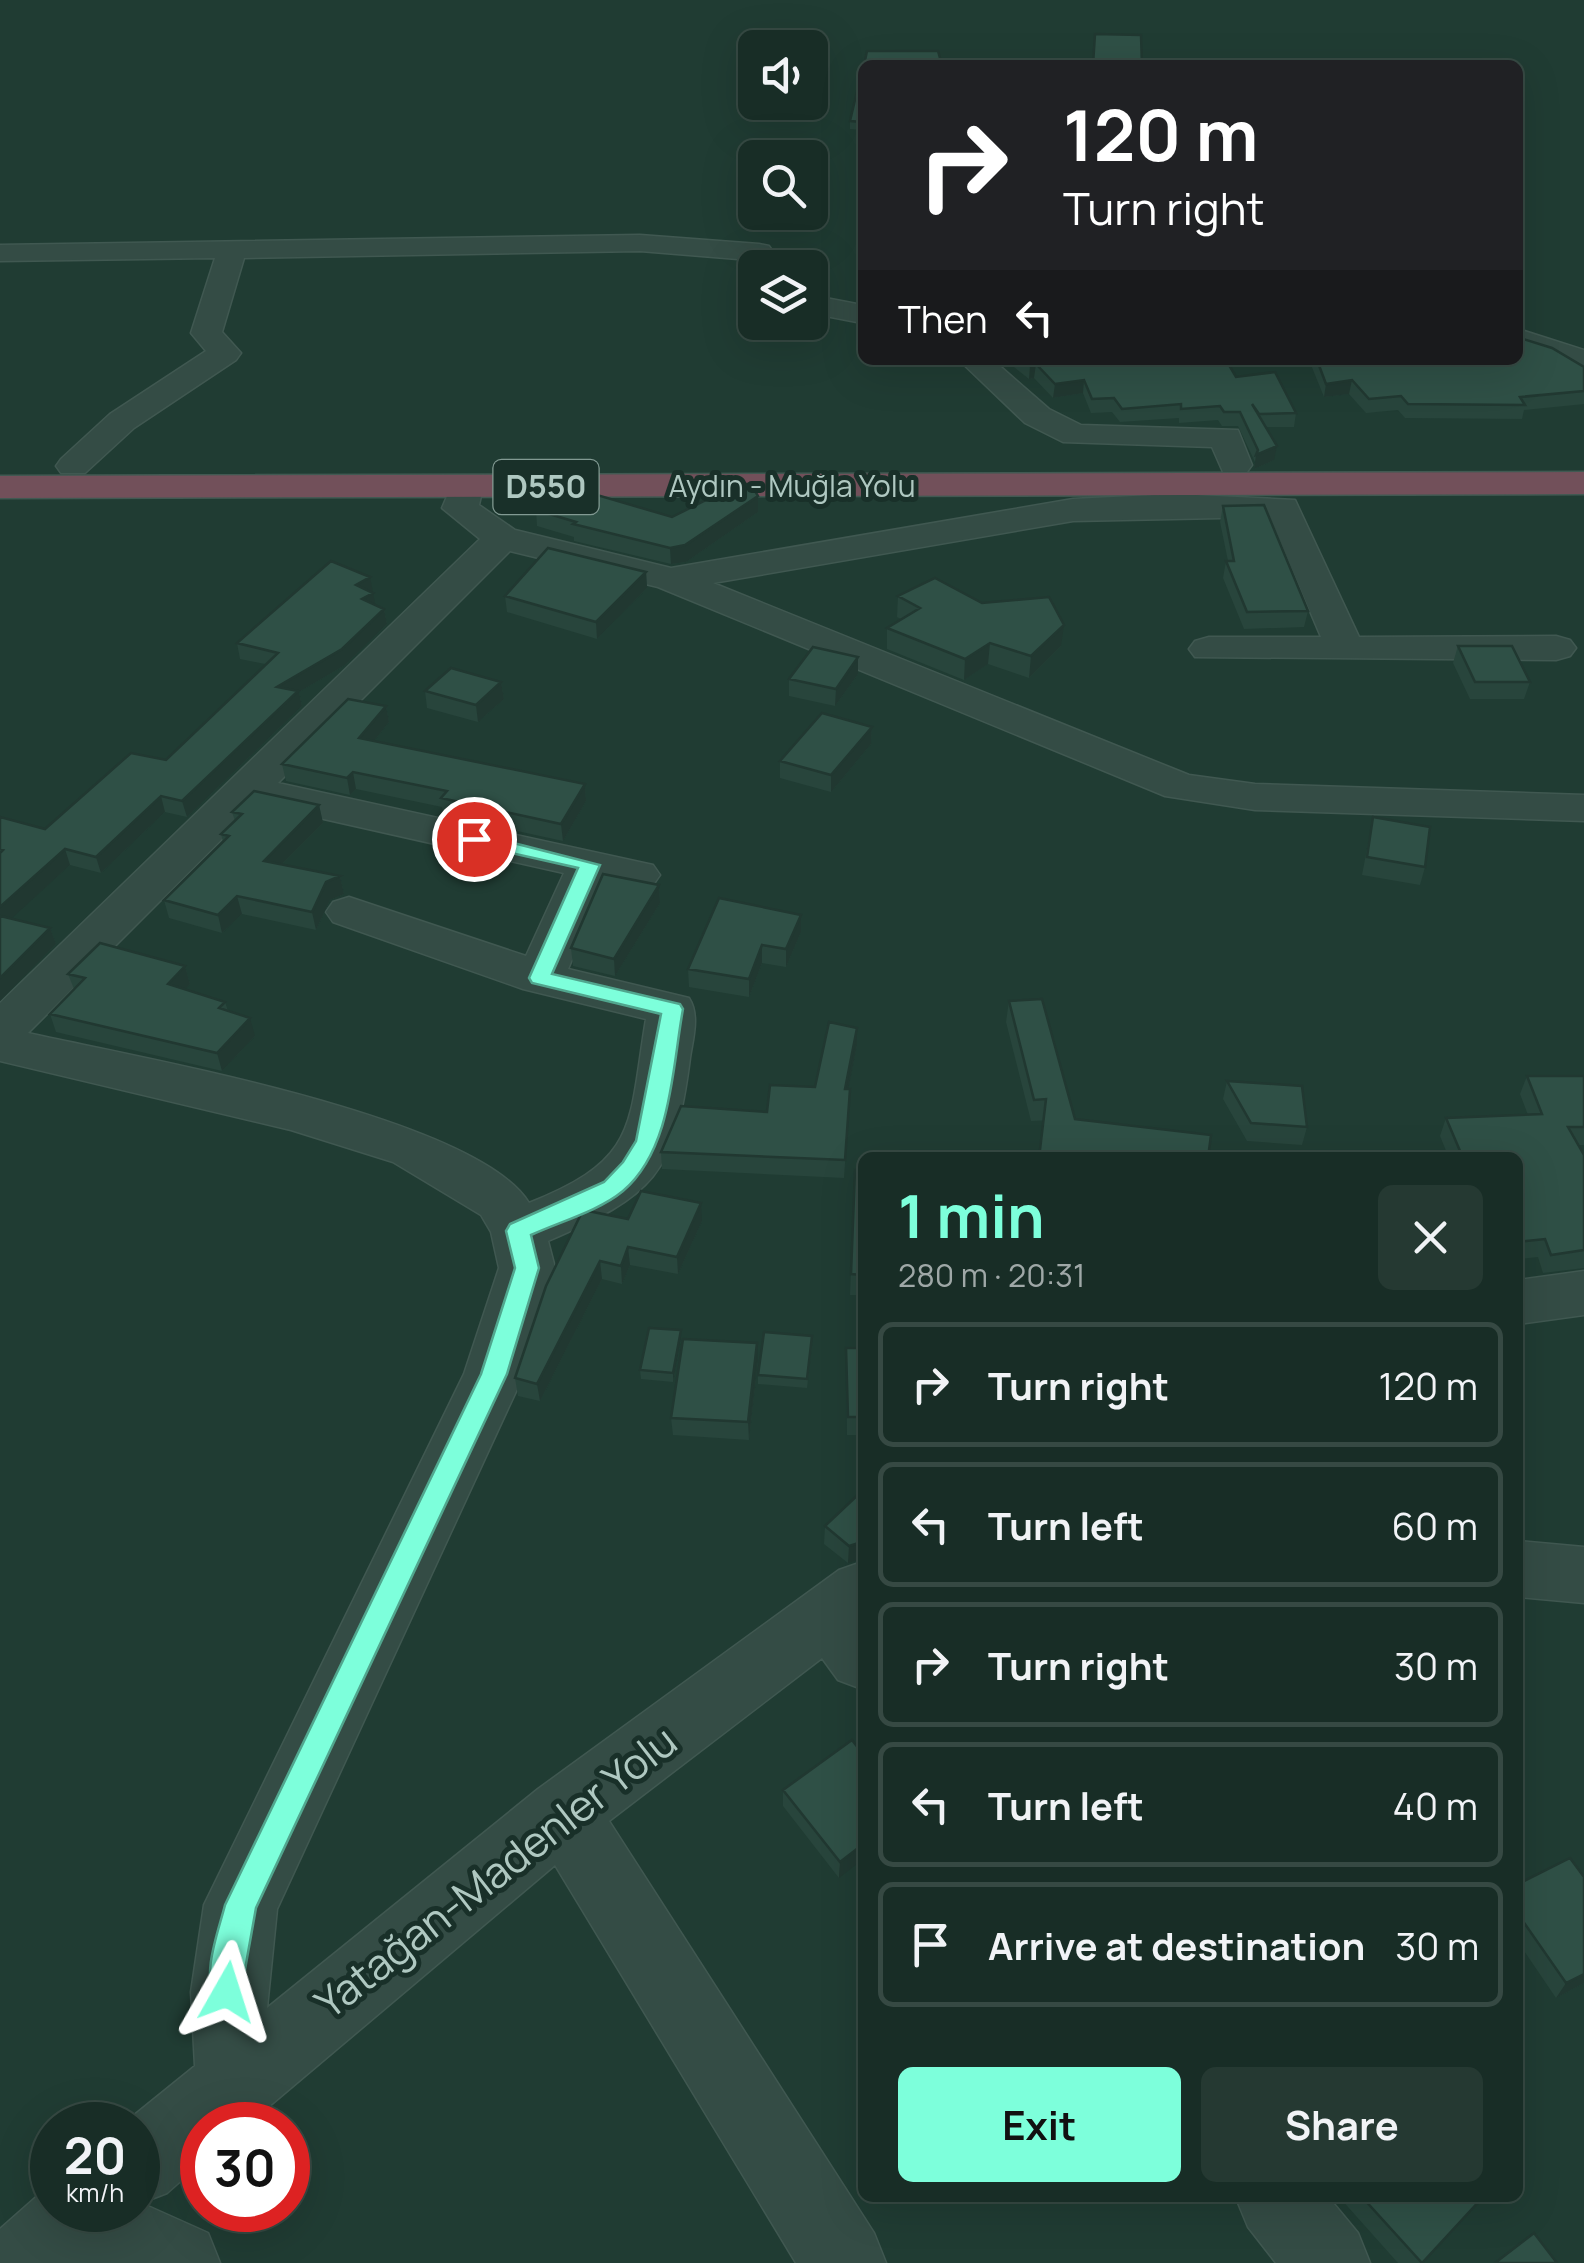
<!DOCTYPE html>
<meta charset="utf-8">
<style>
body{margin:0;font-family:Manrope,sans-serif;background:#253932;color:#f1f3f6;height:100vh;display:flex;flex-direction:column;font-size:38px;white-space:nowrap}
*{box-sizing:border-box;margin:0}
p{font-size:32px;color:#9fa8a7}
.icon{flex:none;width:55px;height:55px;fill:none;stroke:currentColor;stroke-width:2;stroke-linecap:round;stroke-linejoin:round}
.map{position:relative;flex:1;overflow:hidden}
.details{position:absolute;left:858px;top:1152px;width:665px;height:1050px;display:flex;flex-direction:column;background:#182d26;border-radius:15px;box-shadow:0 10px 40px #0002,0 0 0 2px #364943}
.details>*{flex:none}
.banner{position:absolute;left:858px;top:60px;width:665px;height:305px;border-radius:15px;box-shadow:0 10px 40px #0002,0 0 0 2px #364943;background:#202124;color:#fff;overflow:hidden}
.tools{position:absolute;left:738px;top:30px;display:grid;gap:20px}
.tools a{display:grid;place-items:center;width:90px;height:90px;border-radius:15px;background:#182d26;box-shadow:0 10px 40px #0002,0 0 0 2px #364943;font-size:50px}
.speed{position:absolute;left:30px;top:2102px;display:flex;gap:20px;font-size:50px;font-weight:700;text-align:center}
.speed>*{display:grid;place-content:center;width:130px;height:130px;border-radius:50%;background:#182d26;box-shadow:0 10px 40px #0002,0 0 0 2px #364943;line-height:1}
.speed small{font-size:25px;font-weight:400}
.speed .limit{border:15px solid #d22;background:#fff;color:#111}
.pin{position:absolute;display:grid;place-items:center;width:85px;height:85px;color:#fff;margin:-42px;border:5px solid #fff;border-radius:50%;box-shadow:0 2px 10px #0007}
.me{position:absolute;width:110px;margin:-55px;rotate:6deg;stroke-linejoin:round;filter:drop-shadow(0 0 8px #0008)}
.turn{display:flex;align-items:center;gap:35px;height:210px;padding:0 40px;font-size:45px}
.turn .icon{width:130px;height:130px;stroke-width:2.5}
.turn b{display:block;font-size:70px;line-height:85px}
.then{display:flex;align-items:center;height:95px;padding:0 40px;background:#0003;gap:20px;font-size:38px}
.round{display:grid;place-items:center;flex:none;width:105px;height:105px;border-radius:15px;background:#253932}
.head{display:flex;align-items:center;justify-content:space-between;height:170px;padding:0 40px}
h1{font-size:60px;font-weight:700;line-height:75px;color:#7dffdb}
.button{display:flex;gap:20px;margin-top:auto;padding:20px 40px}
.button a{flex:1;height:115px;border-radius:15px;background:#7dffdb;color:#111;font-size:40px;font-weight:700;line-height:115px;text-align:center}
.button a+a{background:#253932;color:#f1f3f6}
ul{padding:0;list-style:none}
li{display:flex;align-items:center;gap:30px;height:125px;margin:0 20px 15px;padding:0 20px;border:5px solid #364943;border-radius:15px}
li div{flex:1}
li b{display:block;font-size:38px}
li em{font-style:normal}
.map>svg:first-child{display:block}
</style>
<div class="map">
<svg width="1584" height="2263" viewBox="0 0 1584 2263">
<rect width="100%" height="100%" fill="#203c33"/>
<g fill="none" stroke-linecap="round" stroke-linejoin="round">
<g stroke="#405851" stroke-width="3">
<path id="minor" d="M640,235L759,244L769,246L784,268H755L750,260L640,251L244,258L222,332L241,353L236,360L134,428L85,473H61L56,466L61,459L110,414L206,351L191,333L215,258L0,261V245Z
M810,295L862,305V323L810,313Z
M1518,329L1584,350V369L1518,348Z
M959,360H993L1049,409L1081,425L1238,430L1252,465L1247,472H1223L1212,447L1063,442L1025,423Z
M466,477L478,480L483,487L479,505L515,530L671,568L1073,499L1175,494L1295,500L1359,637L1556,636L1570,640L1576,648L1570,656L1556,660L1195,657L1189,649L1195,641L1209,637H1321L1270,517L1073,521L713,583L1189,775L1255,784L1584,795V821L1255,810L1165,796L658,587L510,551L278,783L653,865L660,875L653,885L637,889L605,882L568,969L689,998C700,1015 693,1038 690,1058C675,1176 653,1195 548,1241L555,1268L524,1374L277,1909L267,2008L538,1789L839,1570L862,1562V1689L838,1680L822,1658L609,1821L874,2233L886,2263H796L555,1865L247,2125H202V2162L167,2193L141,2203L208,2233L220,2263H0V2229L52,2183V2210H138V2125H122L195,2066L191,1992L204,1905L464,1374L499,1268L491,1232L481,1215L393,1162L291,1130L0,1061V1003L480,539L442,508L454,480ZM257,804L564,873L526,956L349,897L333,902L326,912L333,922L523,989L646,1019C628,1126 640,1159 529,1203C476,1116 134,1057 28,1033Z
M1584,1271V1315L1518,1324V1280Z
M1518,1541L1584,1547V1603L1518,1597Z
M1236,2198H1329L1358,2233L1370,2263H1276L1248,2227Z"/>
</g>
<g stroke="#415952" stroke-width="3">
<path id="highway" d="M1584,472V494L0,498V476Z"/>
</g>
<use href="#minor" fill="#344c45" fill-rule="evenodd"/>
<use href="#highway" fill="#72505a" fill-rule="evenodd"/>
</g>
<path fill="#28453c" d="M862,70V130L850,129V121Z
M1520,338L1584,367V404L1524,410L1522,419L1405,418L1398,410L1366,413L1349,394L1324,397L1309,360H1518Z
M1005,360H1074L1077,362L1236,377L1296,413L1294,427H1266L1274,460L1254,469L1255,462L1238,426H1222L1218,420L1179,423V418L1120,422L1112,412L1091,413L1083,393L1053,398L1034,378L1029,379Z
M758,496V512L686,562L671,564L574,541V537L537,526L536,510L672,517Z
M1223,506L1308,611L1304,627L1244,629L1223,578L1226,561H1228L1220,522Z
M646,572L647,588L597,639L507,612L505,596Z
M372,592L375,605L384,609L387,624L345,665L299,692L302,706L187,817L165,812L101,873L70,865L11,918L50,928L56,944L0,1001V817L45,829L166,760L265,664L240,659L237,643Z
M898,596L1061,646L1029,678L988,664L964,680L887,649V628L901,619L897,617Z
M1458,646L1530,682L1524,699H1470L1453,663Z
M858,657V674L835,706L789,696V679Z
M501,682L504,699L478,722L427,708L425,691Z
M386,706L389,722L374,741L585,784L586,801L563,841L444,815L442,807L356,789L350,795L286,781L282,764Z
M872,727L871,744L831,792L780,778V761Z
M319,805L323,823L282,864L340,876L344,894L330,900L316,930L242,914L222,933L169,918L164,900L223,842L221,834L235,821L232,812Z
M1373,817L1425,867L1420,885L1362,875Z
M659,885L660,903L615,976L573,966L571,948Z
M801,932L786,967L762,963L749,997L689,987L688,969Z
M185,966L190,984L185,989L225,1002L228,1011L255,1036L222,1071L56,1032L50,1014L74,989L68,974Z
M1009,1001L1075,1119L1031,1121L1006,1022Z
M857,1028V1045L848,1089L849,1106L844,1178L662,1169L661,1152L767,1112L815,1087Z
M1527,1076H1584V1145H1578L1584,1155V1268L1543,1273L1538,1257L1518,1259V1158H1449L1440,1136L1446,1118L1528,1115L1520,1094Z
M1227,1081L1307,1127L1302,1145L1247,1141L1223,1099Z
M855,1170H862V1295H850Z
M628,1219L702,1221L678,1274L630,1265L622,1284L602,1279L540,1401L518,1396L515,1378Z
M681,1339L673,1382L641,1379L640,1370Z
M812,1345L807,1388L758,1384V1375Z
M846,1348H862V1435H847Z
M758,1361L749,1440L673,1435L671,1418Z
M862,1491L848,1563L824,1544L825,1526Z
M852,1740L839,1878L783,1806V1790Z
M1518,1884L1584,1983L1556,1998L1518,1942Z
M1340,2198H1483L1423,2263H1398Z"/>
<path fill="#213831" d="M1036,364L1034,378L1029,379L1030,365Z
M1084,380L1083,393L1053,398L1055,384Z
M1352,380L1349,394L1324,397L1326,384Z
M1277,446L1274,460L1254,469L1256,455Z
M758,496V512L686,562L671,564L670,548Z
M646,572L647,588L597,639L596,622Z
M370,577L373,592L359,600L356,585Z
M373,593L376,608L362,599Z
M384,609L387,624L345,665L299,692L302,706L187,817L182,801L277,687Z
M1064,625L1061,646L1029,678L1031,656Z
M990,643L988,664L964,680L965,659Z
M858,657V674L835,706L836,689Z
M501,682L504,699L478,722L476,705Z
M386,706L389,722L363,755L359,738Z
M872,727L871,744L831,792V775Z
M353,772L356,789L350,795L347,778Z
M585,784L586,801L563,841L561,824Z
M161,796L165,812L101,873L96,857Z
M319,805L323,823L268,878L264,861Z
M65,849L70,865L0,929V907Z
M340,876L344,894L330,900L316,930L312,912L326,882Z
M659,885L660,903L615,976L614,959Z
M237,896L242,914L222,933L218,915Z
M801,915V932L786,967V949Z
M50,928L56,944L0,1001V978Z
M762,945V963L749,997V979Z
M185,966L190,984L174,1002L168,984Z
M250,1018L255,1036L222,1071L217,1053Z
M857,1028V1045L845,1106V1089Z
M701,1203L702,1221L678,1274L677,1257Z
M628,1247L630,1265L622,1284L621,1266Z
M600,1261L602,1279L540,1401L537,1384Z
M681,1330V1339L673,1382V1373Z
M757,1343L758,1361L749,1440L748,1422Z
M862,1542V1559L848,1563L849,1546Z
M862,1845V1860L839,1878L840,1862Z
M1584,1974V1983L1556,1998L1566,1983Z"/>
<path fill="#2f5046" stroke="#213831" stroke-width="2.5" d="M1095,34L1141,35L1142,65H1093Z
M867,51H938L942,65H864Z
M862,70V122L850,121Z
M1518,328L1520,338L1552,348L1584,367V391L1520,397L1525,405L1408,404L1401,396L1369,399L1352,380L1326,384L1317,360H1518Z
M1024,360H1074L1077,362L1091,360H1226L1236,377L1275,372L1296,413L1259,414L1252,404L1277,446L1256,455L1258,450L1240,412H1224L1220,406L1181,409V404L1122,409L1114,398L1092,399L1084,380L1055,384L1036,364L1030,365Z
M738,484H751L758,496L685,545L670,548L573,524L576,522L536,510L570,487L672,517Z
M1264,505L1308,611L1247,612L1226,561H1234L1223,506Z
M548,548L646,572L596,622L505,596Z
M331,561L370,577L356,585L373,593L362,599L384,609L342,649L277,687L298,691L182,801L161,796L96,857L65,849L0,907V853L3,850L0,849V817L45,829L131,753L166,760L278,653L237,643Z
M935,578L982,603L1049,597L1064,625L1031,656L990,643L965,659L887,628L920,608L898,596Z
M1458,646H1512L1530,682H1475Z
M813,647L858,657L836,689L789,679Z
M451,668L501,682L476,705L425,691Z
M348,699L386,706L359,738L585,784L561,824L441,798L447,791L353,772L347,778L282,764Z
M822,713L872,727L831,775L780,761Z
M254,791L319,805L264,861L340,876L326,882L312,912L237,896L218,915L164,900L229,836L221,834L242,814L232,812Z
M1373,817L1430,827L1425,867L1367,857Z
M603,874L659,885L614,959L571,948Z
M719,898L801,915L786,949L762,945L749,979L688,969Z
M0,916L50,928L0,978Z
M100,943L185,966L168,984L225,1002L219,1008L250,1018L217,1053L50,1014L85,978L68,974Z
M1042,999L1075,1119L1211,1135L1208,1158H1039L1046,1099L1034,1100L1009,1001Z
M829,1022L857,1028L845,1089H850L845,1160L661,1152L681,1106L767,1112L770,1085L815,1087Z
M1527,1076H1584V1127H1568L1584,1155V1250L1551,1255L1545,1239L1518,1242V1158H1463L1446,1118L1542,1114Z
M1227,1081L1302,1086L1307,1127L1251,1123Z
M855,1170H862V1275L851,1274Z
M641,1191L701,1203L677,1257L628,1247L621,1266L600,1261L537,1384L515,1378L546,1286L583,1210L628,1219Z
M649,1328L681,1330L673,1373L640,1370Z
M764,1332L812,1336L807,1379L758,1375Z
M683,1339L757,1343L748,1422L671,1418Z
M846,1348H862V1417H848Z
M862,1491V1542L849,1546L825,1526Z
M852,1740L862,1753V1845L840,1862L783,1790Z
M1570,1858L1584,1877V1974L1566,1983L1518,1914V1884Z
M1363,2198H1482L1422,2263Z
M1534,2233L1557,2263H1495Z"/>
<path fill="#7dffdb" stroke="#51a68e" stroke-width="2.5" d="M474,833L600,865L552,974L680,1004L683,1009C672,1069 672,1149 623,1191C599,1211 559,1222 531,1235L539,1268L507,1374L256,1908L239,2003L227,2008L215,2003C202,1972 217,1936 225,1905L481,1374L515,1268L506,1231L510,1224L604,1182L623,1162L636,1141L661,1014L532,983L529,978L578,868L467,843L465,839Z"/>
<g text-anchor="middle" stroke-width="10" stroke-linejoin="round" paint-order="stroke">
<g font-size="30" fill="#afc8c1" stroke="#193029">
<text x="792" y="497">Aydın - Muğla Yolu</text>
</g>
<rect fill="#193029" stroke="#829a93" stroke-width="2.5" x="493.5" y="460" width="105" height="54" rx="8"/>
<g font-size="32" font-weight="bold" fill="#afc8c1">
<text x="546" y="498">D550</text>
</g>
<g font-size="42" fill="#afc8c1" stroke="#193029">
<text transform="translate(496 1872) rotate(-38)" y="15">Yatağan-Madenler Yolu</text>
</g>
</g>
</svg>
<div class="tools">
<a><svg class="icon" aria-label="sound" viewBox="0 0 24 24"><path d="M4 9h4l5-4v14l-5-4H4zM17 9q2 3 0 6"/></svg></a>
<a><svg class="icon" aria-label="search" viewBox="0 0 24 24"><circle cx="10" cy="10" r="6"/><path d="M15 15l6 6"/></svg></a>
<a><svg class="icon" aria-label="layers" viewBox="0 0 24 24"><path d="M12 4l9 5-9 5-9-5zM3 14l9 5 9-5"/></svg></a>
</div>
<div class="speed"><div>20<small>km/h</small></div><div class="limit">30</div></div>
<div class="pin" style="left:474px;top:839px;background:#d93025"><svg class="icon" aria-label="arrive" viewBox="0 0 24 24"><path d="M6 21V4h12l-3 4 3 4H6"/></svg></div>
<svg class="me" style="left:227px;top:1992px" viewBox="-20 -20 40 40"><path d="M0-17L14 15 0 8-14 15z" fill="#7dffdb" stroke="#fff" stroke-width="4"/></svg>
<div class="banner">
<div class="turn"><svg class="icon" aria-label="right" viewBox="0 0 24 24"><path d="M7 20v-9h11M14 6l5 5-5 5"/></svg><div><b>120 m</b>Turn right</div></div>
<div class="then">Then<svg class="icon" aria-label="left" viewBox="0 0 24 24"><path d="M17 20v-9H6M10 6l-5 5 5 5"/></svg></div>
</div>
<section class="details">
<div class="head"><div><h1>1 min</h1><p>280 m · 20:31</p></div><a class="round"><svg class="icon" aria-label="close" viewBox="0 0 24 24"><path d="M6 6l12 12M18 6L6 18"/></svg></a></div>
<ul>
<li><svg class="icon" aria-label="right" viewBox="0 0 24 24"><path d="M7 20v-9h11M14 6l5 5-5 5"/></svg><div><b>Turn right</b></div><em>120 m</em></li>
<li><svg class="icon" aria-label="left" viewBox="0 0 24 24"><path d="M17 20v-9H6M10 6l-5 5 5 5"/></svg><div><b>Turn left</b></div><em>60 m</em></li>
<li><svg class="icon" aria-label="right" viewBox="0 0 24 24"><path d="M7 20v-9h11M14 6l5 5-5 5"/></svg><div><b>Turn right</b></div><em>30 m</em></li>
<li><svg class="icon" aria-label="left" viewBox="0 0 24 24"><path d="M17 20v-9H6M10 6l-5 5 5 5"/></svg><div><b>Turn left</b></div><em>40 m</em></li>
<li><svg class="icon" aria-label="arrive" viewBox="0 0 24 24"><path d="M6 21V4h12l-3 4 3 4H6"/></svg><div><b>Arrive at destination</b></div><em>30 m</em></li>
</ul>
<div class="button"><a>Exit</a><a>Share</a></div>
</section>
</div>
